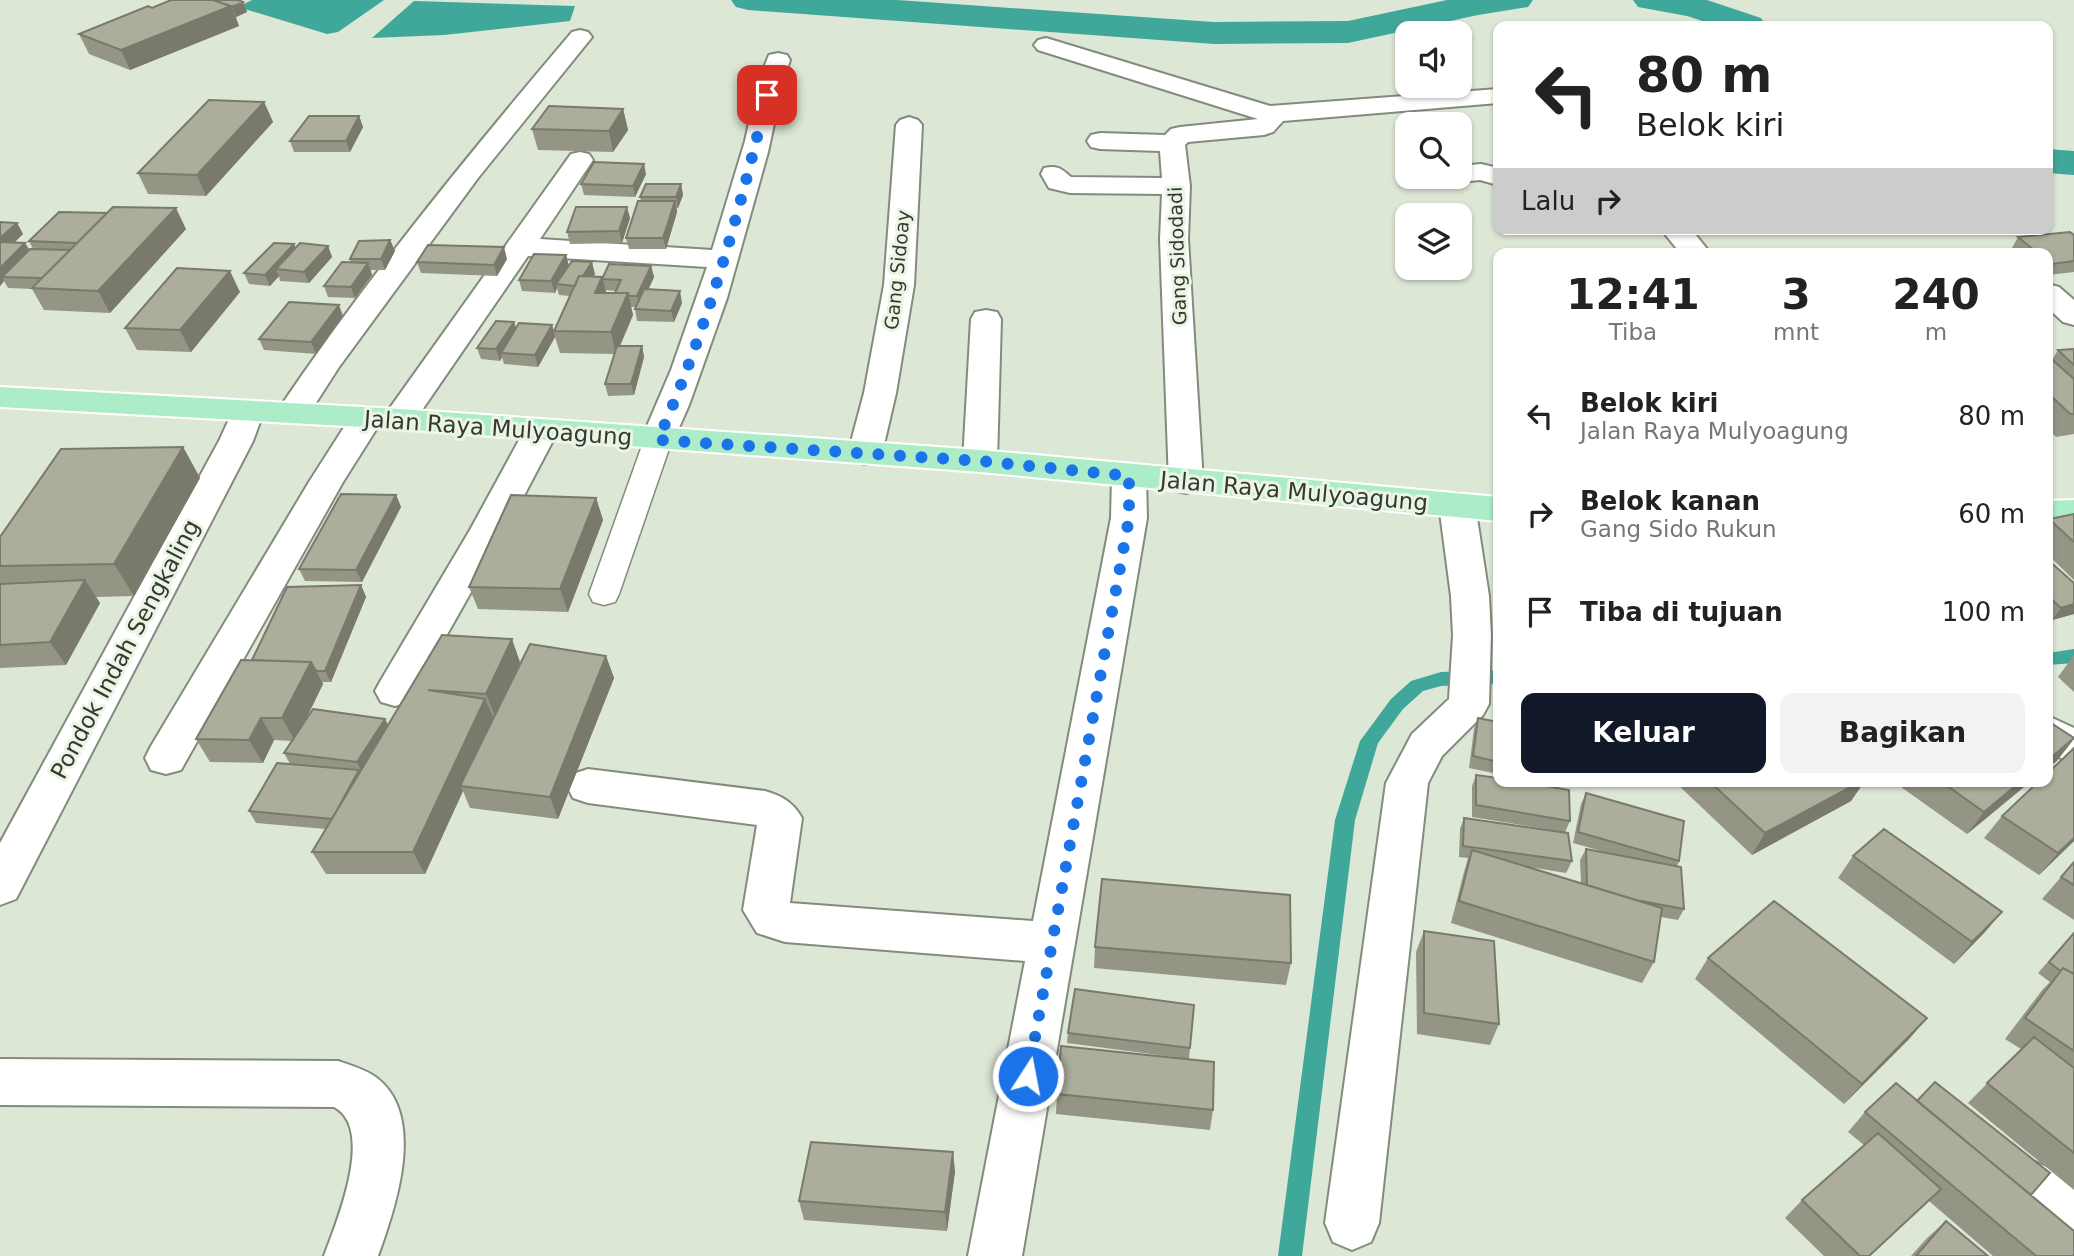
<!DOCTYPE html>
<html lang="id">
<style>
body{margin:0;font-family:"DejaVu Sans",sans-serif;background:#f2f2f2;color:#222;height:100vh;display:flex;flex-direction:column;font-size:26px;white-space:nowrap}
*{box-sizing:border-box;margin:0}
p{font-size:23px;color:#767676}
.icon{flex:none;width:38px;height:38px;fill:none;stroke:currentColor;stroke-width:2;stroke-linecap:round;stroke-linejoin:round}
.map{position:relative;flex:1;overflow:hidden}
.drawer{position:absolute;left:1493px;top:248px;width:560px;height:539px;display:flex;flex-direction:column;background:#fff;border-radius:14px;box-shadow:0 2px 5px #0004}
.drawer>*{flex:none}
.hud{position:absolute;left:1493px;top:21px;width:560px;height:214px;border-radius:14px;box-shadow:0 2px 5px #0004;background:#fff;color:#222;overflow:hidden}
.controls{position:absolute;left:1395px;top:21px;display:grid;gap:14px}
.controls a{display:grid;place-items:center;width:77px;height:77px;border-radius:14px;background:#fff;box-shadow:0 2px 5px #0004;font-size:35px}
.pin{position:absolute;display:grid;place-items:center;width:60px;height:60px;color:#fff;margin:-30px;border-radius:14px;box-shadow:0 4px 10px #0006}
.me{position:absolute;width:77px;margin:-38px;rotate:11deg;stroke-linejoin:round;filter:drop-shadow(0 0 5px #0008)}
.turn{display:flex;align-items:center;gap:24px;height:147px;padding:0 28px;font-size:32px}
.turn .icon{width:91px;height:91px;stroke-width:2.5}
.turn b{display:block;font-size:49px;line-height:60px}
.then{display:flex;align-items:center;height:66px;padding:0 28px;background:#0003;gap:14px;font-size:26px}
.eta{display:flex;justify-content:space-evenly;align-items:center;height:119px;text-align:center}
.eta b{font-size:42px;font-weight:600;line-height:49px}
.primary-button{display:flex;gap:14px;margin-top:auto;padding:14px 28px}
.primary-button a{flex:1;height:80px;border-radius:14px;background:#111827;color:#fff;font-size:28px;font-weight:600;line-height:80px;text-align:center}
.primary-button a+a{background:#f2f2f2;color:#222}
ul{padding:0;list-style:none}
li{display:flex;align-items:center;gap:21px;height:98px;padding:0 28px}
li div{flex:1}
li b{display:block;font-size:26px}
li em{font-style:normal}
.map>svg:first-child{display:block}
</style>
<div class="map">
<svg width="2074" height="1256" viewBox="0 0 2074 1256">
<rect width="100%" height="100%" fill="#dde7d6"/>
<path fill="#3fa89a" d="M252,0H384L338,32L327,34L238,7Z
M414,1L575,6L570,21L444,35L372,38Z"/>
<g fill="none" stroke-linecap="round" stroke-linejoin="round">
<path fill="#3fa89a" fill-rule="evenodd" d="M2074,649V663L2048,665V653Z
M1498,670V684L1441,686L1423,691L1403,709L1378,743L1355,820L1302,1256H1278L1335,820L1360,741L1391,699L1411,681L1441,672Z"/>
<path fill="#3fa89a" fill-rule="evenodd" d="M731,0H897L1214,22L1348,21L1447,0H1533L1528,7L1478,15L1348,43L1214,44L748,10L736,7Z
M1633,0H1707L1761,18L1766,26H1718L1687,16L1638,7Z
M2048,149L2074,151V175L2048,173Z"/>
<g stroke="#828b7c" stroke-width="3">
<path id="lane" d="M658,431L668,434L672,440L619,594L615,602L604,605L593,602L589,594L644,440L648,434Z"/>
</g>
<g stroke="#828b7c" stroke-width="4">
<path id="street" d="M580,30L588,32L592,37L588,42L478,178L339,367L305,420L293,423L281,420L276,413C366,279 468,155 572,32Z
M1046,38L1270,106L1498,89V103L1283,121L1273,132L1264,135L1188,142L1185,145L1190,186L1188,239L1203,482L1198,490L1186,493L1174,490L1169,482L1160,239L1162,194L1070,193L1049,188L1041,174L1044,168C1059,165 1061,169 1071,177L1162,178L1160,151L1100,149L1091,147L1087,141L1091,135L1100,133L1165,135L1171,129L1180,127L1258,119L1038,50L1034,45L1038,40Z
M778,53L787,55L790,60L783,82L768,152L727,298L689,405L670,448L658,451L646,448L641,440L671,370L707,267L528,256L411,426L399,429L387,426L382,419L387,412L571,154L580,152L589,154L593,160L540,239L712,250L745,141L758,82L769,55Z
M909,117L918,120L922,125L914,285L896,393L882,453L877,461L865,464L853,461L848,453L864,393L884,285L896,125L900,120Z
M1481,164L1498,168V185L1480,180L1460,182L1448,177H1460V166Z
M1661,229H1691L1711,254H1681Z
M2048,284L2059,287L2074,300V325L2063,322L2048,308Z
M986,310L997,312L1001,319L997,461L992,469L980,472L968,469L963,461L971,319L975,312Z
M248,401L260,404L264,411L253,441L16,899L0,905V843L219,441L236,404Z
M367,407L379,410L384,417L343,482L181,770L166,774L151,770L145,758L151,746L309,482L355,410Z
M541,421L553,424L558,431L506,530L409,702L395,706L381,702L375,691L381,680L470,530L524,431L529,424Z
M1129,465L1141,468L1146,476L1147,518L1022,1256H968L1025,961L785,942L757,933L743,910L757,825L588,803L573,798L567,786L573,774L588,769L765,791C782,796 793,802 802,818L790,903L1033,921L1111,518L1112,476L1117,468Z
M1457,493L1470,497L1475,505L1489,596L1491,635L1489,704L1483,715L1442,756L1428,783L1379,1223L1371,1242L1352,1250L1333,1242L1325,1223L1386,783L1412,734L1449,699L1453,635L1451,596L1439,505L1444,497Z
M2048,716L2074,728V764L2048,752Z
M0,1059L338,1061C350,1065 367,1070 377,1078C427,1117 395,1209 378,1256H324C336,1223 376,1129 334,1107L0,1105Z
M2035,1162L2054,1170L2074,1188V1252C2046,1240 2021,1216 2009,1188L2016,1170Z"/>
</g>
<g stroke="#fff" stroke-width="4">
<path id="primary" d="M0,387L399,409L980,450L1498,497V521L980,472L399,429L0,407Z
M2074,500V524L2048,525V501Z"/>
</g>
<use href="#lane" fill="#fff" fill-rule="evenodd"/>
<use href="#street" fill="#fff" fill-rule="evenodd"/>
<use href="#primary" fill="#acecc8" fill-rule="evenodd"/>
</g>
<path fill="#959585" fill-rule="evenodd" d="M243,2L247,12L236,17L239,26L130,70L89,54L79,34L152,8Z
M264,102L273,122L206,196L148,194L138,173Z
M623,109L628,130L613,152L538,150L532,129Z
M359,116L363,127L350,152H294L290,141Z
M646,174L635,197L584,195L581,184Z
M681,184L683,195L678,208H677V212L666,249H629L626,238L641,201L640,197Z
M630,218L622,243L570,244L567,232Z
M0,222L17,223L23,234L14,243H25L29,250L33,249L29,241L186,229L110,313L44,310L32,289L8,288L4,281L0,286Z
M2074,235V272L2048,275V254H2019L2012,248L2018,237Z
M390,240L395,251L385,270H371L372,275L355,298L328,297L324,286L351,263L350,259Z
M294,244L296,248L328,246L332,257L309,283L280,281L279,276L270,286L249,284L244,273Z
M566,255L569,266L595,274L593,277H602L651,266L654,277L648,290L682,303L674,322L637,321L635,309L636,307H631L633,315L620,346H642L644,357L634,395L608,396L605,384L614,354L560,353L555,337L538,367L504,364L502,357L500,361L481,359L477,348L514,322L516,328L552,325L554,331L570,296L559,295L557,288L555,293L522,291L519,280ZM605,290L616,291L615,293H606Z
M507,259L497,276L421,273L417,262Z
M240,292L191,352L137,350L125,328Z
M343,316L316,354L264,350L259,339Z
M2074,349V434L2056,437L2048,429V356L2052,360L2058,350Z
M183,447L200,478L134,596L96,597L100,603L66,665L0,668V537Z
M396,495L401,507L362,582L305,581L299,569Z
M596,498L603,520L568,612L478,609L469,587Z
M2074,514V580L2048,555V521L2049,519Z
M2048,560L2074,583V614L2052,620L2048,615Z
M361,585L366,597L331,682H322L323,684L305,721L388,725L442,635L520,662L512,680L606,656L614,678L558,819L470,808L463,791L425,874H326L312,852L326,829L256,823L249,811L290,764L284,753L292,741L274,740L263,763L210,762L196,739L252,660Z
M2074,655V692L2058,677Z
M1478,718L1498,722V774L1469,768L1474,729Z
M1476,775L1570,821L1565,832L1472,817V786Z
M1537,782H1563L1561,787Z
M1675,782H1864L1851,801L1752,855Z
M1905,782H2030L1967,834L1901,787Z
M1586,793L1679,861L1677,866L1684,909L1678,920L1661,917L1654,962L1642,983L1451,923L1464,872L1468,858L1459,857L1460,829L1464,818L1572,861L1566,873L1529,867L1581,883L1580,860L1586,849L1605,852L1573,843L1581,804Z
M2002,816L2074,841L2039,875L1984,838Z
M1853,856L2002,912L1984,933L1954,964L1838,878Z
M2074,862V920L2042,899Z
M1424,931L1499,1024L1490,1045L1417,1034L1416,952Z
M2074,932V1190L1968,1103L2021,1049L2005,1039L2043,989L2050,982L2038,973Z
M1095,947L1291,963L1286,985L1094,968Z
M1708,958L1927,1018L1909,1039L1844,1104L1695,979Z
M1068,1033L1190,1048L1189,1059L1067,1043Z
M1057,1094L1213,1110L1210,1130L1056,1114Z
M1865,1112L2031,1195L2074,1256H1993L1929,1201L1869,1256H1824L1785,1218L1802,1200L1864,1145L1848,1132Z
M955,1171L947,1231L804,1220L799,1201Z
M1946,1221L1988,1256H1911L1926,1239Z"/>
<path fill="#79796c" d="M243,2L247,12L236,17L232,7Z
M231,6L239,26L130,70L121,50Z
M264,102L273,122L206,196L197,175Z
M623,109L628,130L613,152L609,131Z
M359,116L363,127L350,152L346,141Z
M644,164L646,174L635,197L633,186Z
M681,184L683,195L678,208L676,197Z
M675,201L677,212L666,249L663,238Z
M627,207L630,218L622,243L619,231Z
M176,208L186,229L110,313L98,291Z
M17,223L23,234L3,253L0,249V238Z
M390,240L395,251L385,270L381,259Z
M25,243L32,254L2,277L4,281L0,286V268Z
M294,244L299,255L276,269L279,276L270,286L265,275Z
M328,246L332,257L309,283L304,272Z
M504,247L507,259L497,276L494,265Z
M566,255L569,267L556,284L557,288L555,293L551,281Z
M592,262L595,274L579,297L576,286Z
M368,263L372,275L355,298L351,287Z
M651,266L654,277L640,308L637,296Z
M230,271L240,292L191,352L180,330Z
M602,277L608,299L595,293Z
M680,291L682,303L674,322L671,311Z
M628,293L633,315L616,355L611,332Z
M339,305L343,316L316,354L311,342Z
M514,322L518,334L501,353L502,357L500,361L496,349Z
M552,325L555,337L538,367L535,355Z
M642,346L644,357L634,395L631,384Z
M183,447L200,478L134,596L114,564Z
M396,495L401,507L362,582L356,570Z
M596,498L603,520L568,612L560,589Z
M85,580L100,603L66,665L50,642Z
M361,585L366,597L331,682L325,671Z
M2074,604V614L2052,620L2061,608Z
M512,639L520,662L495,716L486,694Z
M606,656L614,678L558,819L550,797Z
M311,662L323,684L295,741L282,718Z
M485,699L495,721L460,786L463,791L425,874L413,852Z
M261,718L274,740L263,763L249,740Z
M385,719L391,730L363,774L357,762Z
M2074,739L2057,761L2048,768V760Z
M359,770L365,781L332,819Z
M1860,782H1864L1851,801L1752,855L1765,833Z
M2020,782H2030L1967,834L1984,812Z
M2074,838V841L2039,875L2058,853Z
M2002,912L1984,933L1954,964L1972,942Z
M1927,1018L1909,1039L1844,1104L1862,1084Z
M953,1152L955,1171L947,1231L945,1212Z"/>
<path fill="#adad9b" stroke="#79796c" stroke-width="2" d="M171,0H213L231,6L121,50L79,34L148,6L152,8Z
M213,0H238L243,2L232,7Z
M209,100L264,102L197,175L138,173Z
M549,106L623,109L609,131L532,129Z
M309,116H359L346,141H290Z
M594,162L644,164L633,186L581,184Z
M646,184H681L676,197H640Z
M638,201H675L663,238H626Z
M113,207L176,208L98,291L32,288Z
M576,207H627L619,231L567,232Z
M59,212L107,213L77,243L29,241Z
M0,222L17,223L0,238Z
M2070,232L2074,235V261L2052,264L2048,261V254H2039L2018,237Z
M390,240L381,259H350L359,241Z
M0,242L25,243L0,268Z
M274,243L294,244L265,275L244,273Z
M300,243L328,246L304,272L276,269Z
M428,245L504,247L494,265L417,262Z
M30,249L70,250L42,278L2,277Z
M534,254L566,255L551,281L519,280Z
M572,261L592,262L583,276H579L575,286L556,284Z
M342,262L368,263L351,287L324,286Z
M609,264L651,266L637,296H629L628,293H615L621,280L602,279Z
M177,268L230,271L180,330L125,328Z
M579,276L602,277L595,293H628L611,332L554,331Z
M644,289L680,291L671,311L635,309Z
M289,302L339,305L311,342L259,339Z
M496,321L514,322L496,349L477,348Z
M519,323L552,325L535,355L501,353Z
M617,346H642L631,384H605Z
M2074,349V365L2058,350Z
M2048,356L2074,379V414H2070L2048,393Z
M183,447L114,564L0,566V537L61,449Z
M341,494L396,495L356,570L299,569Z
M511,495L596,498L560,589L469,587Z
M2074,514V542L2049,519Z
M2048,560L2074,583V604L2061,608L2048,596Z
M85,580L50,642L0,645V584Z
M361,585L325,671H316L311,662L252,660L287,587Z
M442,635L512,639L486,694L428,690L485,699L413,852H312Z
M530,644L606,656L550,797L460,786Z
M241,660L311,662L282,718H261L249,740L196,739Z
M313,709L385,719L357,762L284,753Z
M1478,718L1498,722V762L1473,756Z
M2048,721L2074,738L2048,760Z
M2074,748V838L2058,853L2002,816L2038,782H2048V773Z
M277,763L359,770L332,819L249,811Z
M1476,775L1498,778V782H1523L1569,790L1570,821L1476,805Z
M1710,782H1860L1765,833Z
M1942,782H2020L1984,812Z
M1586,793L1684,821L1679,861L1578,832Z
M1464,818L1568,833L1572,861L1463,846Z
M1884,829L2002,912L1972,942L1853,856Z
M1586,849L1681,867L1684,909L1636,900L1587,885Z
M1472,850L1662,908L1654,962L1459,901Z
M2074,862V885L2061,877Z
M1102,879L1290,895L1291,963L1095,947Z
M1774,901L1927,1018L1862,1084L1708,958Z
M1424,931L1494,941L1499,1024L1424,1013Z
M2074,933V974L2063,968L2060,971L2049,962Z
M2063,968L2074,974V1051L2025,1018Z
M1075,989L1194,1005L1190,1048L1068,1033Z
M2034,1037L2074,1068V1153L1987,1083Z
M1061,1046L1214,1062L1213,1110L1057,1094Z
M1935,1082L2050,1173L2031,1195L1917,1101Z
M1896,1083L2074,1231V1256H2036L1865,1112Z
M1878,1133L1941,1189L1869,1256H1860L1802,1200Z
M811,1142L953,1152L945,1212L799,1201Z
M1946,1221L1988,1256H1916Z"/>
<g fill="none" stroke-linecap="round" stroke-linejoin="round">
<path stroke="#1a73e8" stroke-width="12" stroke-dasharray="0 21.6" d="M767,95C740,212 707,329 658,440L980,461L1129,476V518L1028,1076"/>
</g>
<g text-anchor="middle" stroke-width="6" stroke-linejoin="round" paint-order="stroke">
<g font-size="19" fill="#353932" stroke="#ebf5e4">
<text transform="translate(1177 256) rotate(-92)" y="7">Gang Sidodadi</text>
<text transform="translate(897 270) rotate(-84)" y="7">Gang Sidoay</text>
</g>
<g font-size="23" fill="#353932" stroke="#ebf5e4">
<text transform="translate(498 428) rotate(4)" y="8">Jalan Raya Mulyoagung</text>
<text transform="translate(1294 491) rotate(5)" y="8">Jalan Raya Mulyoagung</text>
<text transform="translate(125 649) rotate(-62)" y="8">Pondok Indah Sengkaling</text>
</g>
</g>
</svg>
<div class="controls">
<a><svg class="icon" aria-label="sound" viewBox="0 0 24 24"><path d="M4 9h4l5-4v14l-5-4H4zM17 9q2 3 0 6"/></svg></a>
<a><svg class="icon" aria-label="search" viewBox="0 0 24 24"><circle cx="10" cy="10" r="6"/><path d="M15 15l6 6"/></svg></a>
<a><svg class="icon" aria-label="layers" viewBox="0 0 24 24"><path d="M12 4l9 5-9 5-9-5zM3 14l9 5 9-5"/></svg></a>
</div>
<div class="pin" style="left:767px;top:95px;background:#d93025"><svg class="icon" aria-label="arrive" viewBox="0 0 24 24"><path d="M6 21V4h12l-3 4 3 4H6"/></svg></div>
<svg class="me" style="left:1028px;top:1076px" viewBox="-20 -20 40 40"><circle r="17" fill="#1a73e8" stroke="#fff" stroke-width="3"/><path d="M0-11L8 9 0 5-8 9z" fill="#fff"/></svg>
<div class="hud">
<div class="turn"><svg class="icon" aria-label="left" viewBox="0 0 24 24"><path d="M17 20v-9H6M10 6l-5 5 5 5"/></svg><div><b>80 m</b>Belok kiri</div></div>
<div class="then">Lalu<svg class="icon" aria-label="right" viewBox="0 0 24 24"><path d="M7 20v-9h11M14 6l5 5-5 5"/></svg></div>
</div>
<section class="drawer">
<div class="eta">
<div><b>12:41</b><p>Tiba</p></div>
<div><b>3</b><p>mnt</p></div>
<div><b>240</b><p>m</p></div>
</div>
<ul>
<li><svg class="icon" aria-label="left" viewBox="0 0 24 24"><path d="M17 20v-9H6M10 6l-5 5 5 5"/></svg><div><b>Belok kiri</b><p>Jalan Raya Mulyoagung</p></div><em>80 m</em></li>
<li><svg class="icon" aria-label="right" viewBox="0 0 24 24"><path d="M7 20v-9h11M14 6l5 5-5 5"/></svg><div><b>Belok kanan</b><p>Gang Sido Rukun</p></div><em>60 m</em></li>
<li><svg class="icon" aria-label="arrive" viewBox="0 0 24 24"><path d="M6 21V4h12l-3 4 3 4H6"/></svg><div><b>Tiba di tujuan</b></div><em>100 m</em></li>
</ul>
<div class="primary-button"><a>Keluar</a><a>Bagikan</a></div>
</section>
</div>
